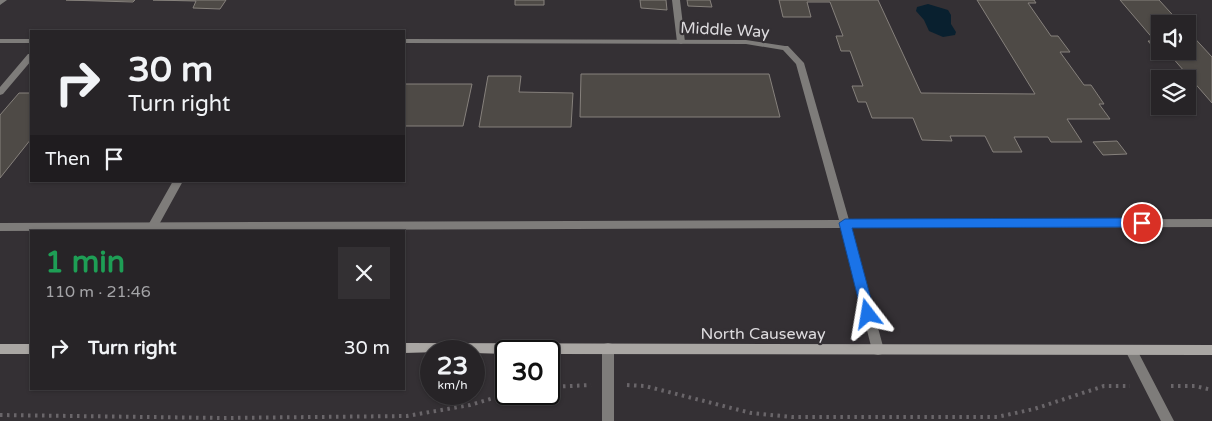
<!DOCTYPE html>
<meta charset="utf-8">
<style>
body{margin:0;font-family:"Varela Round",sans-serif;background:#333033;color:#f1f3f6;height:100vh;display:flex;flex-direction:column;font-size:19px;white-space:nowrap}
*{box-sizing:border-box;margin:0}
p{font-size:16px;color:#a4a4a7}
.icon{flex:none;width:28px;height:28px;fill:none;stroke:currentColor;stroke-width:2;stroke-linecap:round;stroke-linejoin:round}
.map{position:relative;flex:1;overflow:hidden}
.details{position:absolute;left:30px;top:230px;width:375px;height:160px;display:flex;flex-direction:column;background:#272427;border-radius:0px;box-shadow:0 1px 4px #0004,0 0 0 1px #434144}
.details>*{flex:none}
.guide{position:absolute;left:30px;top:30px;width:375px;height:152px;border-radius:0px;box-shadow:0 1px 4px #0004,0 0 0 1px #434144;background:#272427;color:#f1f3f6;overflow:hidden}
.tools{position:absolute;left:1151px;top:15px;display:grid;gap:10px}
.tools a{display:grid;place-items:center;width:45px;height:45px;border-radius:0px;background:#272427;box-shadow:0 1px 4px #0004,0 0 0 1px #434144;font-size:25px}
.speed{position:absolute;left:420px;top:340px;display:flex;gap:10px;font-size:25px;font-weight:700;text-align:center}
.speed>*{display:grid;place-content:center;width:65px;height:65px;border-radius:50%;background:#272427;box-shadow:0 1px 4px #0004,0 0 0 1px #434144;line-height:1}
.speed small{font-size:12px;font-weight:400}
.speed .limit{border:2px solid #111;border-radius:8px;background:#fff;color:#111}
.pin{position:absolute;display:grid;place-items:center;width:42px;height:42px;color:#fff;margin:-21px;border:2px solid #fff;border-radius:50%;box-shadow:0 1px 5px #0007}
.me{position:absolute;width:55px;margin:-28px;rotate:346deg;stroke-linejoin:round;filter:drop-shadow(0 0 4px #0008)}
.turn{display:flex;align-items:center;gap:18px;height:105px;padding:0 15px;font-size:22px}
.turn .icon{width:65px;height:65px;stroke-width:2.5}
.turn b{display:block;font-size:35px;line-height:42px}
.then{display:flex;align-items:center;height:48px;padding:0 15px;background:#0003;gap:10px;font-size:19px}
.round{display:grid;place-items:center;flex:none;width:52px;height:52px;border-radius:0px;background:#333033}
.overview{display:flex;align-items:center;justify-content:space-between;height:85px;padding:0 15px}
h1{font-size:30px;font-weight:700;line-height:38px;color:#1e9e55}
ul{padding:0;list-style:none}
li{display:flex;align-items:center;gap:15px;height:65px;padding:0 15px}
li div{flex:1}
li b{display:block;font-size:19px}
li em{font-style:normal}
.map>svg:first-child{display:block}
</style>
<div class="map">
<svg width="1212" height="421" viewBox="0 0 1212 421">
<rect width="100%" height="100%" fill="#343034"/>
<path fill="#09202f" d="M928,4L948,10L951,15V24L956,32L955,35L943,37L929,31L924,20L916,11L917,7Z"/>
<path fill="#4e4a46" stroke="#86817c" d="M66,0H135L133,2Z
M153,0H226L220,9L193,8L196,1Z
M515,0H544V5H515Z
M640,0H666L667,10L641,8Z
M687,0H710L712,7L688,6Z
M779,0H878L921,93L1035,94L977,0H1034L1036,3H1028L1051,36H1058L1070,52H1060L1084,85H1091L1104,104H1099L1110,119H1067L1082,142H1051L1048,137H1014L1022,152H993L985,136H950L952,141L922,140L913,118H872L866,102H858L852,86H863L850,51H841L836,36H843L830,2H807L811,17H783Z
M1120,0H1159L1181,24H1160V51H1188V31L1212,57V103L1171,56H1161L1148,41H1155Z
M581,74H769L780,117H580Z
M488,76H521L519,92L573,93L571,127H479Z
M404,84H472L463,126H404Z
M19,93H31V139L0,178V115Z
M1117,141L1127,154L1103,155L1093,142Z"/>
<g fill="none" stroke-linecap="round" stroke-linejoin="round">
<path stroke="#696569" stroke-width="4" stroke-dasharray="2.5 4.5" stroke-linecap="butt" d="M627,385L645,386L751,413L792,417H997L1034,409L1104,386H1130
M1171,386H1195L1212,390
M549,387L591,385
M0,415L222,418L407,416L470,405L507,394"/>
<path fill="#7e7c7a" fill-rule="evenodd" d="M672,0H680L685,42L681,44L677,42Z
M28,54H31V61L3,94L0,95V87Z
M173,181H183L156,230H148L147,227Z
M1131,345L1135,346L1174,421H1161L1125,350L1127,346Z"/>
<path fill="#7e7c7a" fill-rule="evenodd" d="M0,0H7L0,5Z
M0,39H31V43H0Z
M404,39L746,40L785,46H788L804,63L849,220L1212,219V227L851,228L884,350L882,354L878,355L874,354L872,350L841,228L0,231V223L839,220L796,64L783,50L746,44L404,43Z
M608,343L612,344L614,348V421H602V348L604,344Z"/>
<path fill="#a9a6a3" fill-rule="evenodd" d="M404,343L1212,345V355L549,354V351H506V354L474,353V351L404,353Z
M0,344H31V354H0Z"/>
</g>
<path fill="#1a73e8" stroke="#114b97" d="M1142,218L1148,223L1142,227L852,228L875,314L873,318L868,320L864,318L862,314L839,223L845,219Z"/>
<g text-anchor="middle" stroke-width="4.5" stroke-linejoin="round" paint-order="stroke">
<g font-size="16" fill="#dddbde" stroke="#343034">
<text transform="translate(725 29) rotate(3)" y="6">Middle Way</text>
<text x="763" y="339">North Causeway</text>
</g>
</g>
</svg>
<div class="tools">
<a><svg class="icon" aria-label="sound" viewBox="0 0 24 24"><path d="M4 9h4l5-4v14l-5-4H4zM17 9q2 3 0 6"/></svg></a>
<a><svg class="icon" aria-label="layers" viewBox="0 0 24 24"><path d="M12 4l9 5-9 5-9-5zM3 14l9 5 9-5"/></svg></a>
</div>
<div class="speed"><div>23<small>km/h</small></div><div class="limit">30</div></div>
<div class="pin" style="left:1142px;top:223px;background:#d93025"><svg class="icon" aria-label="arrive" viewBox="0 0 24 24"><path d="M6 21V4h12l-3 4 3 4H6"/></svg></div>
<svg class="me" style="left:868px;top:314px" viewBox="-20 -20 40 40"><path d="M0-17L14 15 0 8-14 15z" fill="#1a73e8" stroke="#fff" stroke-width="4"/></svg>
<div class="guide">
<div class="turn"><svg class="icon" aria-label="right" viewBox="0 0 24 24"><path d="M7 20v-9h11M14 6l5 5-5 5"/></svg><div><b>30 m</b>Turn right</div></div>
<div class="then">Then<svg class="icon" aria-label="arrive" viewBox="0 0 24 24"><path d="M6 21V4h12l-3 4 3 4H6"/></svg></div>
</div>
<section class="details">
<div class="overview"><div><h1>1 min</h1><p>110 m · 21:46</p></div><a class="round"><svg class="icon" aria-label="close" viewBox="0 0 24 24"><path d="M6 6l12 12M18 6L6 18"/></svg></a></div>
<ul>
<li><svg class="icon" aria-label="right" viewBox="0 0 24 24"><path d="M7 20v-9h11M14 6l5 5-5 5"/></svg><div><b>Turn right</b></div><em>30 m</em></li>
</ul>
</section>
</div>
